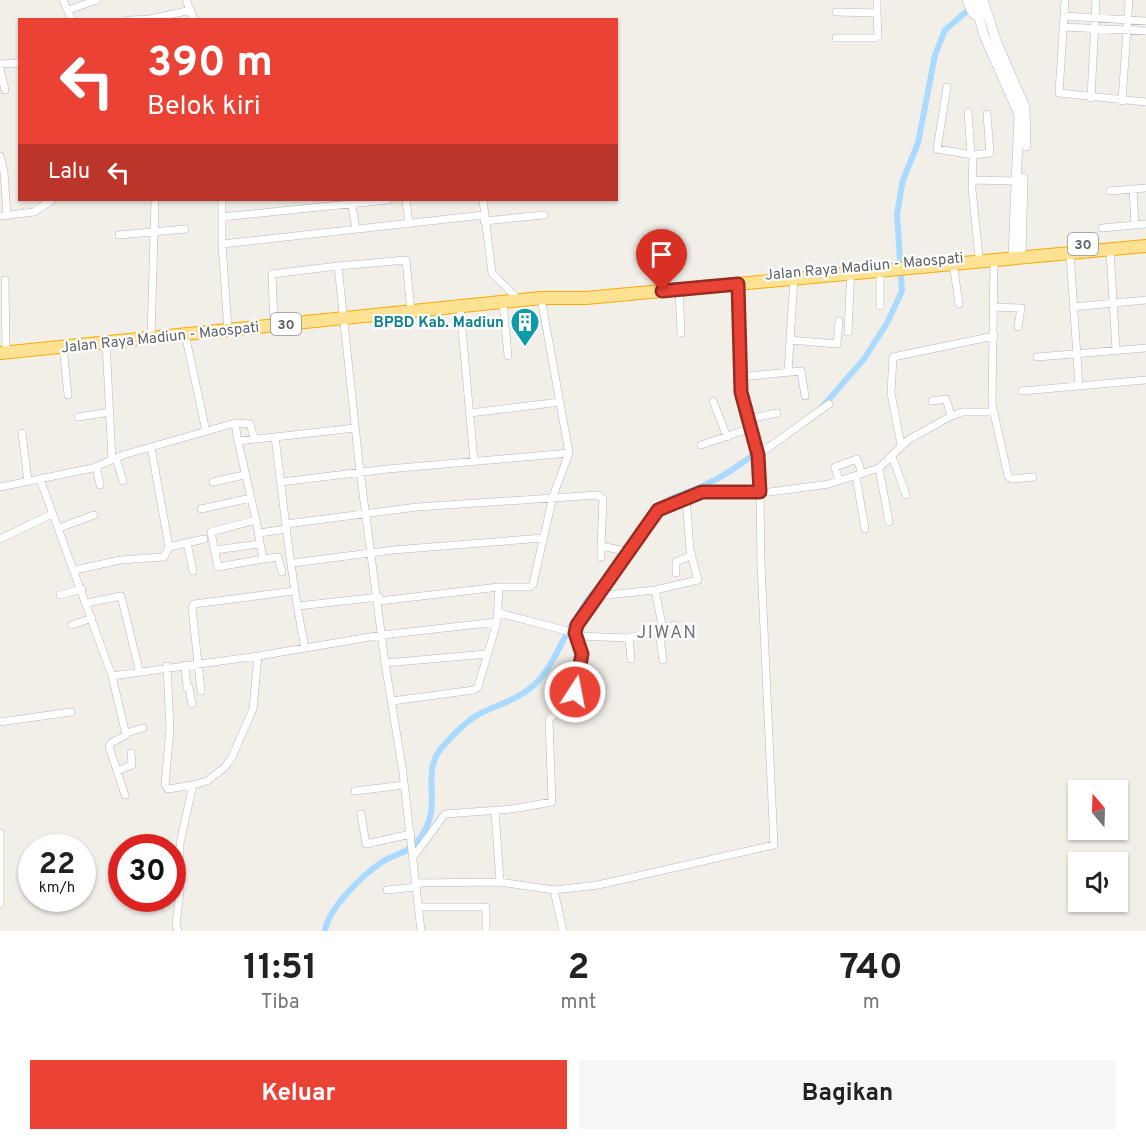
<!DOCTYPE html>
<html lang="id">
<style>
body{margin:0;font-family:Overpass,sans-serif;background:#f6f6f6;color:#222;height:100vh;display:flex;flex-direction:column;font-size:22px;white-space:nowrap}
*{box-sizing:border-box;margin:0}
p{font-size:20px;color:#767676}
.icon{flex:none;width:33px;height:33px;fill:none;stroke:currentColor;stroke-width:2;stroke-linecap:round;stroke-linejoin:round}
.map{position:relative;height:931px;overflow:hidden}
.drawer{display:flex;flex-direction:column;background:#fff;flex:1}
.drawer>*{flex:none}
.hud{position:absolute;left:18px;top:18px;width:600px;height:183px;border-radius:0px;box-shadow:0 2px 4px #0004;background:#ea4335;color:#fff;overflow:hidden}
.needle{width:39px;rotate:341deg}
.controls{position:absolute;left:1068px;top:780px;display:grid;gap:12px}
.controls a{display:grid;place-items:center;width:60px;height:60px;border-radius:0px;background:#fff;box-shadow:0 2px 4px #0004;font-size:30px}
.speed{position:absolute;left:18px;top:834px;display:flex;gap:12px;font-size:30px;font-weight:700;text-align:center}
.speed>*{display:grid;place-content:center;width:78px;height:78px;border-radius:50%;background:#fff;box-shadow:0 2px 4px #0004;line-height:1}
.speed small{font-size:15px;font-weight:400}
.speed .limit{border:9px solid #d22;background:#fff;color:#111}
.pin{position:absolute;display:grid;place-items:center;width:51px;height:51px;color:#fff;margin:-62px -26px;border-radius:50% 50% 50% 0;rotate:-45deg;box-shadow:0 0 6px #0007}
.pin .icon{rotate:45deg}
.me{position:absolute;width:66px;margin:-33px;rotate:11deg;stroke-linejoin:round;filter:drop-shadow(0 0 4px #0008)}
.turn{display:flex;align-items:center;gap:21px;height:126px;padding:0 30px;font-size:27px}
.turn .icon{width:78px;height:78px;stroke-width:2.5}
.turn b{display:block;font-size:42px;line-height:51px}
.then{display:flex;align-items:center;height:57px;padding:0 30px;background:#0003;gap:12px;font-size:22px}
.eta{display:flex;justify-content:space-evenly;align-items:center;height:102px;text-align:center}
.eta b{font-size:36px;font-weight:700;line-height:42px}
.cta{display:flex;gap:12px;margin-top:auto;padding:12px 30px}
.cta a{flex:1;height:69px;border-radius:0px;background:#ea4335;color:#fff;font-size:24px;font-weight:700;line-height:69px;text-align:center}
.cta a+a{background:#f6f6f6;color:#222}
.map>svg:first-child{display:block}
</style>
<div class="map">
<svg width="1146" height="931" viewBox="0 0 1146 931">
<rect width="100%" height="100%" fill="#f1efe8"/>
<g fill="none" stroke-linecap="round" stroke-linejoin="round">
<path stroke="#aadaff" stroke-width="6" d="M823,406L864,359L887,323L902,291L897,214L903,180L918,143L935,55L945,30L973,6
M647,518C662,498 678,497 700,487C722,478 741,464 760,450
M569,629L588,599L612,571
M325,931C328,908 363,875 382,862C396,853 409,854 420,838C446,803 417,774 444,745C453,735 463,725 474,717C493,706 518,700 534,685C549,671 557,652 566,635"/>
<g stroke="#b5b8bc" stroke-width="8">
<path id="street" d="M63,0L72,20
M186,0L194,20
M966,0L972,14L980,19
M1065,0L1059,93L1146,102
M68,10L97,0
M836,12L877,13V0
M1064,16L1146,21
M129,20L150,19L191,10
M1063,27L1146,31
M836,38H875L878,36L877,13
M0,64L20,63
M0,69L5,90
M947,87L937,149L973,155L972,189L979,256
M1091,98L1096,0
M1122,101L1129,0
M968,112L971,155
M973,155L990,153L987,114
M0,156L4,172L7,216
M972,180L1017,181
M1133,189L1135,225L1146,224
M1110,191L1146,188
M222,200V244L228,330
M351,200L356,229
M406,200L409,223
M483,200L492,273L520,301
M0,216L34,212L52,200
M222,217L388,200
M484,221L544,215
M1102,228L1135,225
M119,235L185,229
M222,244L484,215
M1110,250L1116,350
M1070,253L1079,386
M994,260L992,404L1008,476L1012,479L1033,477
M953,263L959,304
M5,280L6,353
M679,289L681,333
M503,303L508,356
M880,306V269
M460,307L474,461
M993,307L1021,308L1018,327
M1073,307L1146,300
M411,312L406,260L338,266L359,463L385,663L403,773L421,931
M274,325L272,274L338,266
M848,332L851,267
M185,334L206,431
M151,337L155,200
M790,340L837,344L839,321
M106,342L112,460
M63,347L68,395
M1037,357L1146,348
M788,372L794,278
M740,377L801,371L805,396
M1022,391L1146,380
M713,401L727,437
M932,401L946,399L951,416
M470,413L560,402
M78,417L110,412
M748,419L777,413
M235,423L238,441
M22,433L28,481
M275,437L355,428
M701,445L751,428
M901,445L891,393L893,357L994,336
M151,447L169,547
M758,455L829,404
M892,456L906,495
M116,458L123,481
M96,467L100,485
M879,468L889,522
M856,476L865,529
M40,479L112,676L258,656
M839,481L835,467L857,459L862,474
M213,482L244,475
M281,482L388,469L569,453
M0,487L93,468L123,455L235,423L250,424L254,438
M201,509L251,498
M256,520L263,559L278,557L282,572
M286,524L417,507L598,495L603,499L601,546L630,552
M59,528L94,515
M259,533L287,529
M0,539L52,514
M187,543L193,571
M214,550L260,544
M601,557V546
M263,559L218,567L211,532L256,520L238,441L275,437C284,507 291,579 305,648
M293,563L393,550L543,538
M75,570L120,560L164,557L169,547L204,539
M676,573V562L692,555
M655,590L663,629L675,625
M60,595L82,589
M597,596L655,590L698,580L690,550L686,497
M379,601L499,587H530L533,584L553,496L569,453L541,298
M87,603L121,596L139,670
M298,606L379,597
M499,613L575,633
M72,625L92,618
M663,629L629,638L577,636L575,633L581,618L610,579L650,519L658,510L670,503L703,492H770L829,484L879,468L908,440L951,416L962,412H993
M659,631L663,660
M629,638L631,659
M385,663L487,654
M185,665L187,688H189L192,704
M167,666L170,729L165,785L168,789L193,785
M112,676L126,735L111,743L109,747L125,795
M201,691L192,608L194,604L294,591
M392,701L474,690L478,687L497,622L499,587
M0,722L71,712
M126,733L143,728
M117,771L132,765L131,753
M355,791L404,785
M495,811L500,882
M361,814L366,844L411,834
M0,833V904
M414,856L445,814L512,809L552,802L549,720C554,713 562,711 567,704C581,687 585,657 577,636
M416,883L500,882L554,890L598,885L774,845L761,565L760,492L758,455L741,392L738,284
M387,890L417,887
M554,890L563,931
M419,907H486V931
M178,931L176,924L180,892V843L193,785L207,781L225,767L232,757L253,709L258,656L382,635L497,622"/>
</g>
<g stroke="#b6babf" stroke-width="10">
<path id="secondary" d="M974,0L984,35L1019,115L1013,257
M983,0L997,43L1025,107L1026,146
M1021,256L1023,178"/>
</g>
<g stroke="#f9ab00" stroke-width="14">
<path id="highway" d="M0,353L541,298H586L1146,246"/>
</g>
<use href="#street" stroke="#fff" stroke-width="7"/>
<use href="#secondary" stroke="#fff" stroke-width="9"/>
<use href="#highway" stroke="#fde293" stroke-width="12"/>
</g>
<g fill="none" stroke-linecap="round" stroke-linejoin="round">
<g stroke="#982c22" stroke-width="15">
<path id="route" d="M575,692L582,654L575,633L577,625L658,510L702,492H760L758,455L741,392L738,284L662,291"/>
</g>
<use href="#route" stroke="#ea4335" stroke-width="10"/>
</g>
<defs>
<g id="building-pin" transform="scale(1.5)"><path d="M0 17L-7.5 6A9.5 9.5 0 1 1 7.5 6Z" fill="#0f9aa8" stroke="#fff"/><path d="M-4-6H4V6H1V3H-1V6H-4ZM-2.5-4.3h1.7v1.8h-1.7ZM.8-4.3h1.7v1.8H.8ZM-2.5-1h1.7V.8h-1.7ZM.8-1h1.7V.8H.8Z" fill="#fff"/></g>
</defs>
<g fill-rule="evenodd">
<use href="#building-pin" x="525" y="322"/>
</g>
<g text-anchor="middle" stroke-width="4.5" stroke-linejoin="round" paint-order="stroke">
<g fill="#fff" stroke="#8f9295" stroke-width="1.5">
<rect x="1068" y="233" width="30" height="22" rx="4.5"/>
<rect x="271" y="313" width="30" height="22" rx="4.5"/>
</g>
<g font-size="14" font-weight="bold" fill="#5f6368">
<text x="1083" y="249">30</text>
<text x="286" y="329">30</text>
</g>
<g font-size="15" fill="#5f6368" stroke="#fff">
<text transform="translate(864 266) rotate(-5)" y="5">Jalan Raya Madiun - Maospati</text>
<text transform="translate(160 337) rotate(-6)" y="5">Jalan Raya Madiun - Maospati</text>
</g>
<g font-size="15" font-weight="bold" fill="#0d838f" stroke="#fff" text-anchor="end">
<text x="504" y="327">BPBD Kab. Madiun</text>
</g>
<g font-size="18" letter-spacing="1.5" fill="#70757a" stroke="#fff">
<text x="667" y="638">JIWAN</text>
</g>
</g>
</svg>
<div class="controls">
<a><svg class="needle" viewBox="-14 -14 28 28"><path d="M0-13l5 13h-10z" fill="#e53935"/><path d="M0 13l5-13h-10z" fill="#767676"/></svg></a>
<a><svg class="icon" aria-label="sound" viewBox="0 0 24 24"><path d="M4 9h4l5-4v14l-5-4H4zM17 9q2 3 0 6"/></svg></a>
</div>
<div class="speed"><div>22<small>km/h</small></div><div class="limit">30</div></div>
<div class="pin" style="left:662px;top:291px;background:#d93025"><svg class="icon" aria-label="arrive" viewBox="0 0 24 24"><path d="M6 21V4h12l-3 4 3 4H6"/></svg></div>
<svg class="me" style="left:575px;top:692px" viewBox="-20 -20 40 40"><circle r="17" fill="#ea4335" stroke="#fff" stroke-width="3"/><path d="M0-11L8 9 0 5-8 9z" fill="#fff"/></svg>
<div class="hud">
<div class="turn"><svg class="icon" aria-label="left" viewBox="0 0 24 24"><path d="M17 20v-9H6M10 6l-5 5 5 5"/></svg><div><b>390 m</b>Belok kiri</div></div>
<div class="then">Lalu<svg class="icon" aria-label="left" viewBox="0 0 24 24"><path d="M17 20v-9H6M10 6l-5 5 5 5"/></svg></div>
</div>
</div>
<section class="drawer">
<div class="eta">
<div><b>11:51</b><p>Tiba</p></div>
<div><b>2</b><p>mnt</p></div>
<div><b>740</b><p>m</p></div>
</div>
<div class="cta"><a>Keluar</a><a>Bagikan</a></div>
</section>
